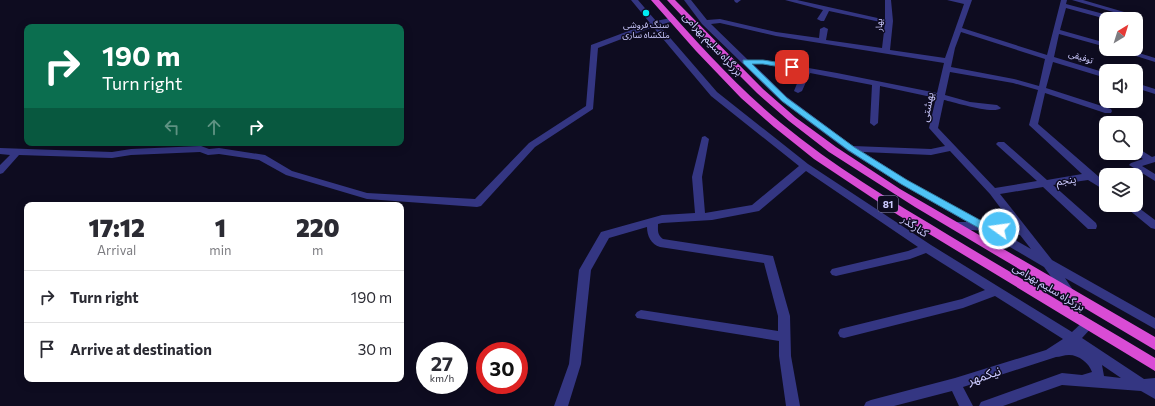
<!DOCTYPE html>
<meta charset="utf-8">
<style>
body{margin:0;font-family:Commissioner,"Noto Sans Arabic",sans-serif;background:#f7f7f7;color:#2b2b33;height:100vh;display:flex;flex-direction:column;font-size:15px;white-space:nowrap}
*{box-sizing:border-box;margin:0}
p{font-size:13px;color:#7c7c81}
.icon{flex:none;width:22px;height:22px;fill:none;stroke:currentColor;stroke-width:2;stroke-linecap:round;stroke-linejoin:round}
.map{position:relative;flex:1;overflow:hidden}
.sheet{position:absolute;left:24px;top:202px;width:380px;height:180px;display:flex;flex-direction:column;background:#fff;border-radius:8px;box-shadow:0 2px 10px #0003}
.sheet>*{flex:none}
.top-card{position:absolute;left:24px;top:24px;width:380px;height:122px;border-radius:8px;box-shadow:0 2px 10px #0003;background:#0b6e4f;color:#fff;overflow:hidden}
.needle{width:26px;rotate:38deg}
.controls{position:absolute;left:1099px;top:12px;display:grid;gap:8px}
.controls a{display:grid;place-items:center;width:44px;height:44px;border-radius:8px;background:#fff;box-shadow:0 2px 10px #0003;font-size:20px}
.speed{position:absolute;left:416px;top:342px;display:flex;gap:8px;font-size:20px;font-weight:700;text-align:center}
.speed>*{display:grid;place-content:center;width:52px;height:52px;border-radius:50%;background:#fff;box-shadow:0 2px 10px #0003;line-height:1}
.speed small{font-size:10px;font-weight:400}
.speed .limit{border:6px solid #d22;background:#fff;color:#111}
.pin{position:absolute;display:grid;place-items:center;width:34px;height:34px;color:#fff;margin:-17px;border-radius:8px;box-shadow:0 2px 6px #0006}
.me{position:absolute;width:44px;margin:-22px;rotate:284deg;stroke-linejoin:round;filter:drop-shadow(0 0 3px #0008)}
.turn{display:flex;align-items:center;gap:14px;height:84px;padding:0 12px;font-size:18px}
.turn .icon{width:52px;height:52px;stroke-width:2.5}
.turn b{display:block;font-size:28px;line-height:34px}
.lanes{display:flex;align-items:center;height:38px;padding:0 12px;background:#0003;justify-content:center;gap:20px;direction:ltr}
.lanes .off{opacity:.35}
.eta{display:flex;justify-content:space-evenly;align-items:center;height:68px;text-align:center}
.eta b{font-size:24px;font-weight:800;line-height:28px}
ul{padding:0;list-style:none}
li{display:flex;align-items:center;gap:12px;height:52px;padding:0 12px;border-top:1px solid #e1e1e2}
li div{flex:1}
li b{display:block;font-size:15px}
li em{font-style:normal}
.map>svg:first-child{display:block}
</style>
<div class="map">
<svg width="1155" height="406" viewBox="0 0 1155 406">
<rect width="100%" height="100%" fill="#0e0c20"/>
<g fill="none" stroke-linecap="round" stroke-linejoin="round">
<path fill="#343682" fill-rule="evenodd" d="M631,0H638L656,21L675,17V21L659,25L717,92L808,164L931,245L1072,332C1078,327 1084,318 1092,321L1094,325L1082,338L1144,379L1155,378V399L1141,391L1062,385L1003,406H979L981,402L1062,373L1082,375L1092,372C1089,363 1079,355 1069,355C1064,355 1060,357 1056,357L963,387L973,406H959L952,391L894,406H864L866,402L871,400L955,378L1046,350L1063,339L995,296L963,308L844,338L840,337L838,333L840,329L844,328L962,299L985,290L926,253L910,259L836,276L832,275L830,272L832,269L836,268L908,251L918,247L806,171L785,189L759,211L712,220L662,223L658,224C658,230 657,235 663,239L773,256L790,316L791,356L800,406H786L779,356V341L637,318L635,315L637,312L641,310L778,331V316L764,263L660,247C651,244 647,236 647,227L609,238L591,270L581,364L568,406H554L569,364L579,270L601,232L662,215L695,213L692,177L702,137L705,136L709,139L702,177L705,213L752,205L799,166L711,96L653,27L598,48L593,109L535,147L481,206L477,207L367,199L286,175L259,160L219,154L208,155L200,152L131,155L112,158L19,155L3,173L0,174V165L10,155L0,154V148L112,152L131,149L201,146L209,149L219,148L265,155L292,171L367,193L475,199L529,143L586,106L591,45L650,23ZM1102,365L1121,378L1104,376Z
M684,0H691L707,20L720,19L776,32L819,38L820,29L824,27L828,29L826,40L882,48L885,23L829,11L824,21H821L817,19L823,10L785,0H797L882,19H885V0H891L893,21L890,50L945,58L964,4L947,0H972L962,28L1047,55L1061,0H1067L1066,4L1115,17L1116,19H1106L1066,8L1060,30L1106,43V47L1059,34L1054,57L1106,73V78L1053,62L1046,88L1111,109L1112,111L1111,113H1105L1045,93L1038,124L1106,183V191L1088,180L1053,185L1096,223L1097,226L1096,229H1088L1043,187L1000,194L1052,260L1155,318V329L1065,278L1075,293L1073,296L1069,298L1065,296L1044,267L983,231L950,228L949,225L950,222H967L901,184L848,151L781,101L702,24ZM720,23L776,36L944,63L937,93L837,73L763,60H748L711,24ZM961,32L1045,59L1039,86L1014,79L951,67L955,48ZM753,64H763L802,71L794,91L798,93L802,91L810,73L872,85L870,123L874,126L878,123L880,86L936,98L929,128L945,146L931,149L853,146L787,97ZM950,72L1013,83L1038,90L1029,125L1082,174L1047,180L1004,142H998L996,144L998,146L1037,181L995,188L938,128L944,100C954,102 994,115 1001,108L997,105L970,102L945,95ZM950,151L990,194L1014,226L987,224L907,180L863,152L931,155ZM1003,233L1020,235L1031,249Z
M734,0H741L737,3L735,2Z
M1072,0H1083L1131,14L1127,16Z
M1114,49H1126L1155,58V62Z
M1136,83L1155,89V94L1136,88Z
M1136,147L1152,157L1155,156V162L1142,166L1155,174V181L1129,165L1131,163L1143,159L1134,153H1136Z
M1123,205H1135L1155,220V229L1151,228Z"/>
<path fill="#d94cd5" fill-rule="evenodd" d="M651,0H659C698,43 736,86 781,123C833,166 892,201 950,236C1018,277 1087,317 1155,358V371L898,215L814,159L774,127L741,98L696,51Z
M667,0H675L763,89L795,117L836,147L900,189L1155,337V350L915,207L829,152L789,121L757,93L712,48Z"/>
</g>
<path fill="#4fc3f7" stroke="#337fa1" d="M743,60H763L795,65L796,67L792,69L763,64H752L787,98L854,147L907,180L989,225L1003,227L1004,229L1003,232L984,231L901,184L848,150L782,101L743,63Z"/>
<circle fill="#00edf6" stroke="#0e0c20" stroke-width="1.5" cx="646" cy="13" r="4"/>
<g text-anchor="middle" stroke-width="3" stroke-linejoin="round" paint-order="stroke">
<g font-size="9" fill="#cdcbff" stroke="#0e0c20">
<text x="646" y="28">سنگ فروشی<tspan x="646" dy="10">ملکشاه ساری</tspan></text>
</g>
<g font-size="9" fill="#cdcbff" stroke="#0e0c20">
<text transform="translate(879 25) rotate(-88)" y="3">بهار</text>
<text transform="translate(1081 57) rotate(18)" y="3">توفیقی</text>
</g>
<rect fill="#0e0c20" stroke="#9492bc" stroke-width="1" x="878" y="196" width="20" height="16" rx="3"/>
<g font-size="10" font-weight="bold" fill="#cdcbff">
<text x="888" y="208">81</text>
</g>
<g font-size="11" fill="#cdcbff" stroke="#0e0c20">
<text transform="translate(713 44) rotate(47)" y="4">بزرگراه سلیم بهرامی</text>
<text transform="translate(927 107) rotate(-79)" y="4">بهشتی</text>
<text transform="translate(1066 180) rotate(-9)" y="4">پنجم</text>
<text transform="translate(915 226) rotate(34)" y="4">کنارگذر</text>
<text transform="translate(1049 287) rotate(31)" y="4">بزرگراه سلیم بهرامی</text>
</g>
<g font-size="13" fill="#cdcbff" stroke="#0e0c20">
<text transform="translate(984 375) rotate(-18)" y="5">نیکمهر</text>
</g>
</g>
</svg>
<div class="controls">
<a><svg class="needle" viewBox="-14 -14 28 28"><path d="M0-13l5 13h-10z" fill="#e53935"/><path d="M0 13l5-13h-10z" fill="#7c7c81"/></svg></a>
<a><svg class="icon" aria-label="sound" viewBox="0 0 24 24"><path d="M4 9h4l5-4v14l-5-4H4zM17 9q2 3 0 6"/></svg></a>
<a><svg class="icon" aria-label="search" viewBox="0 0 24 24"><circle cx="10" cy="10" r="6"/><path d="M15 15l6 6"/></svg></a>
<a><svg class="icon" aria-label="layers" viewBox="0 0 24 24"><path d="M12 4l9 5-9 5-9-5zM3 14l9 5 9-5"/></svg></a>
</div>
<div class="speed"><div>27<small>km/h</small></div><div class="limit">30</div></div>
<div class="pin" style="left:792px;top:67px;background:#d93025"><svg class="icon" aria-label="arrive" viewBox="0 0 24 24"><path d="M6 21V4h12l-3 4 3 4H6"/></svg></div>
<svg class="me" style="left:999px;top:229px" viewBox="-20 -20 40 40"><circle r="17" fill="#4fc3f7" stroke="#fff" stroke-width="3"/><path d="M0-11L8 9 0 5-8 9z" fill="#fff"/></svg>
<div class="top-card">
<div class="turn"><svg class="icon" aria-label="right" viewBox="0 0 24 24"><path d="M7 20v-9h11M14 6l5 5-5 5"/></svg><div><b>190 m</b>Turn right</div></div>
<div class="lanes"><svg class="icon off" aria-label="left" viewBox="0 0 24 24"><path d="M17 20v-9H6M10 6l-5 5 5 5"/></svg><svg class="icon off" aria-label="ahead" viewBox="0 0 24 24"><path d="M12 20V5M6 11l6-6 6 6"/></svg><svg class="icon" aria-label="right" viewBox="0 0 24 24"><path d="M7 20v-9h11M14 6l5 5-5 5"/></svg></div>
</div>
<section class="sheet">
<div class="eta">
<div><b>17:12</b><p>Arrival</p></div>
<div><b>1</b><p>min</p></div>
<div><b>220</b><p>m</p></div>
</div>
<ul>
<li><svg class="icon" aria-label="right" viewBox="0 0 24 24"><path d="M7 20v-9h11M14 6l5 5-5 5"/></svg><div><b>Turn right</b></div><em>190 m</em></li>
<li><svg class="icon" aria-label="arrive" viewBox="0 0 24 24"><path d="M6 21V4h12l-3 4 3 4H6"/></svg><div><b>Arrive at destination</b></div><em>30 m</em></li>
</ul>
</section>
</div>
